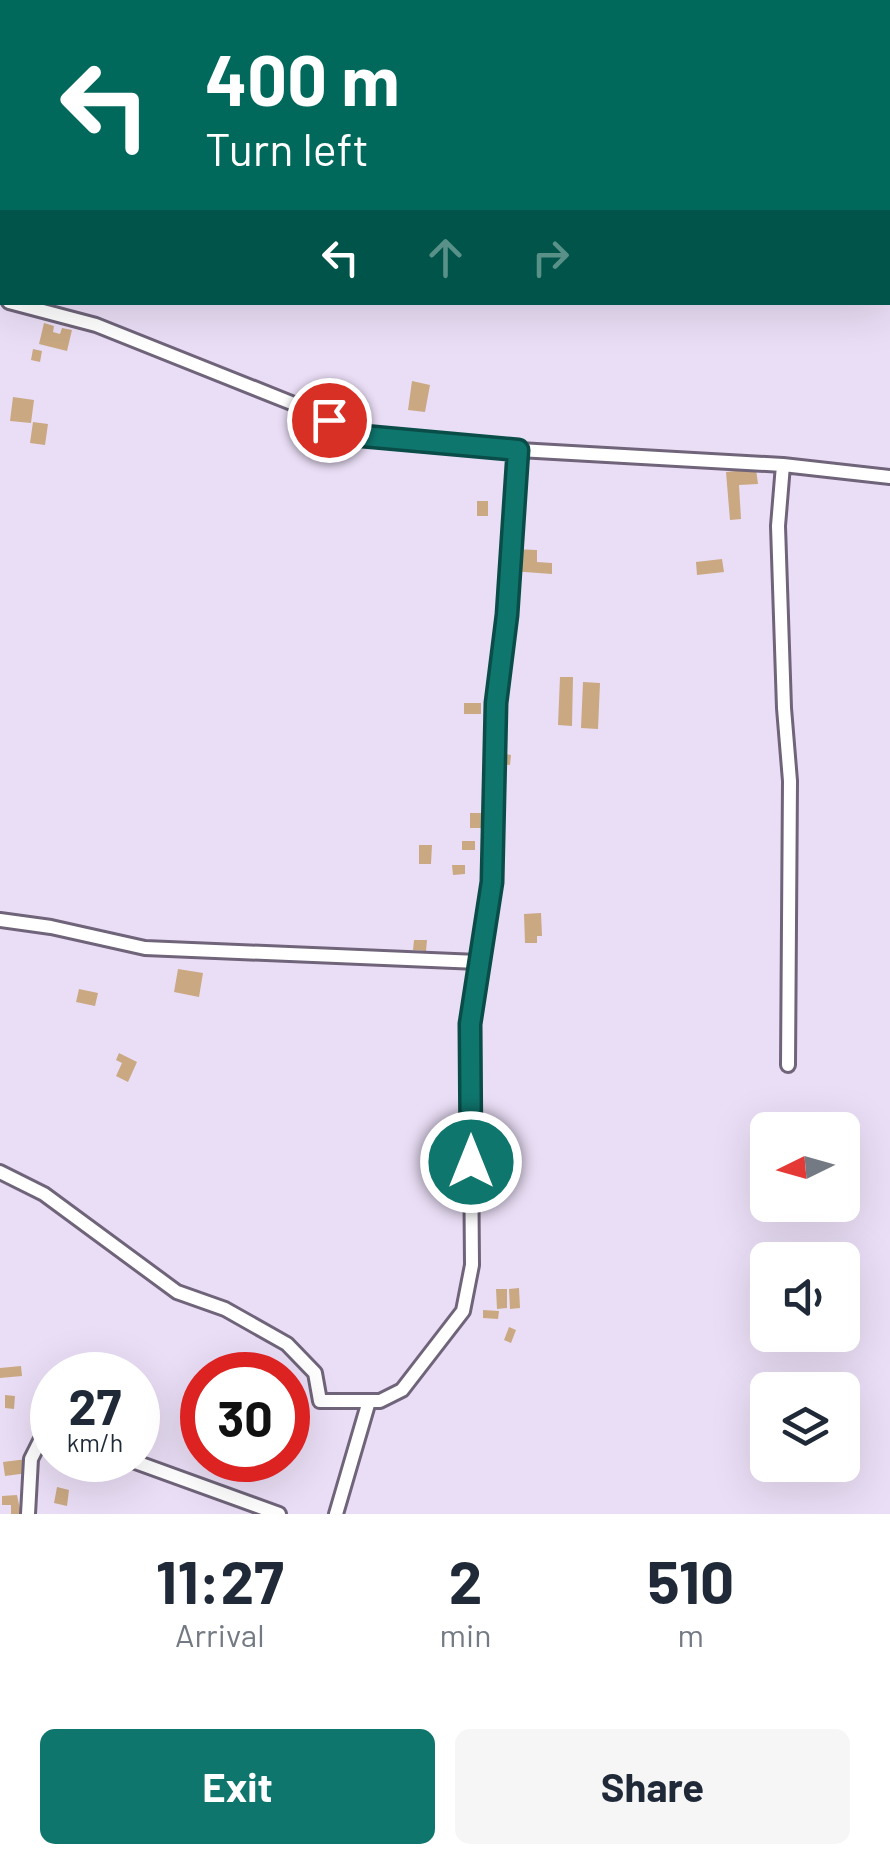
<!DOCTYPE html>
<style>
body{margin:0;font-family:Barlow,sans-serif;background:#f6f6f7;color:#1f2937;height:100vh;display:flex;flex-direction:column;font-size:38px;white-space:nowrap}
*{box-sizing:border-box;margin:0}
p{font-size:32px;color:#747a83}
.icon{flex:none;width:55px;height:55px;fill:none;stroke:currentColor;stroke-width:2;stroke-linecap:round;stroke-linejoin:round}
.map{position:relative;height:1514px;overflow:hidden}
.side{display:flex;flex-direction:column;background:#fff;flex:1}
.side>*{flex:none}
.hud{position:absolute;left:0px;top:0px;width:890px;height:305px;box-shadow:0 10px 40px #0002;background:#00695c;color:#fff;overflow:hidden}
.needle{width:65px;rotate:265deg}
.fabs{position:absolute;left:750px;top:1112px;display:grid;gap:20px}
.fabs a{display:grid;place-items:center;width:110px;height:110px;border-radius:15px;background:#fff;box-shadow:0 10px 40px #0002;font-size:50px}
.speed{position:absolute;left:30px;top:1352px;display:flex;gap:20px;font-size:50px;font-weight:700;text-align:center}
.speed>*{display:grid;place-content:center;width:130px;height:130px;border-radius:50%;background:#fff;box-shadow:0 10px 40px #0002;line-height:1}
.speed small{font-size:25px;font-weight:400}
.speed .limit{border:15px solid #d22;background:#fff;color:#111}
.pin{position:absolute;display:grid;place-items:center;width:85px;height:85px;color:#fff;margin:-42px;border:5px solid #fff;border-radius:50%;box-shadow:0 2px 10px #0007}
.me{position:absolute;width:110px;margin:-55px;rotate:0deg;stroke-linejoin:round;filter:drop-shadow(0 0 8px #0008)}
.turn{display:flex;align-items:center;gap:35px;height:210px;padding:0 40px;font-size:45px}
.turn .icon{width:130px;height:130px;stroke-width:2.5}
.turn b{display:block;font-size:70px;line-height:85px}
.lanes{display:flex;align-items:center;height:95px;padding:0 40px;background:#0003;justify-content:center;gap:50px;direction:ltr}
.lanes .off{opacity:.35}
.eta{display:flex;justify-content:space-evenly;align-items:center;height:170px;text-align:center}
.eta b{font-size:60px;font-weight:700;line-height:70px}
.action{display:flex;gap:20px;margin-top:auto;padding:20px 40px}
.action a{flex:1;height:115px;border-radius:15px;background:#0f766e;color:#fff;font-size:40px;font-weight:700;line-height:115px;text-align:center}
.action a+a{background:#f6f6f7;color:#1f2937}
.map>svg:first-child{display:block}
</style>
<div class="map">
<svg width="890" height="1514" viewBox="0 0 890 1514">
<rect width="100%" height="100%" fill="#eadef6"/>
<path fill="#c9a882" d="M44,323L54,326L53,332L60,334L62,328L72,330L67,351L39,344Z
M33,349L42,351L40,362L31,360Z
M412,381L430,385L425,412L408,410Z
M13,397L34,400L31,423L10,421Z
M33,422L48,424L45,445L30,443Z
M756,469L758,484L739,485L741,519L730,520L726,472Z
M477,501H488V516H477Z
M513,549L537,550V562L552,563V574L511,571Z
M722,559L724,572L697,575L696,562Z
M560,677H573L572,726L558,725Z
M583,682L600,683L598,729L581,728Z
M464,703H481V714H464Z
M498,740L506,741L505,754L511,755L510,765L497,764Z
M470,813H482V828H470Z
M462,841H475V850H462Z
M419,845H432L431,864H419Z
M452,865H465V874L453,875Z
M541,913L542,936H537V943H525L524,914Z
M414,940H427L426,951L413,950Z
M178,969L203,973L199,997L174,992Z
M79,989L98,993L95,1006L76,1002Z
M119,1053L137,1062L128,1082L116,1076L122,1063L116,1060Z
M519,1288L520,1308L510,1309L509,1289Z
M496,1289H507V1308L497,1309Z
M483,1310L499,1311L498,1319L483,1318Z
M509,1327L516,1330L511,1343L504,1340Z
M21,1366L22,1376L0,1378V1368Z
M5,1395L15,1396L14,1409L5,1408Z
M27,1459L28,1473L5,1476L3,1462Z
M57,1487L69,1490L67,1506L54,1503Z
M17,1495L21,1514H11V1505H2V1496Z"/>
<g fill="none" stroke-linecap="round" stroke-linejoin="round">
<g stroke="#6f6479" stroke-width="18">
<path id="street" d="M250,0V2
M361,0V2
M519,450L783,465L890,477
M783,465L778,526L784,708L790,781L788,1065
M0,920L51,927L145,948L478,962
M0,1172L44,1194L177,1292L225,1309L287,1344L315,1373L320,1401H380L402,1390L463,1311L472,1265L470,1025L492,882L495,703L507,615L519,450L363,436L294,404L96,325L9,302
M130,1460L279,1514
M28,1514L31,1459L40,1441L52,1443
M336,1514L369,1401"/>
</g>
<g stroke="#6f6479" stroke-width="22">
<path id="secondary" d="M690,0L692,2
M888,224L890,227"/>
</g>
<use href="#street" stroke="#fff" stroke-width="12"/>
<use href="#secondary" stroke="#fff" stroke-width="18"/>
</g>
<g fill="none" stroke-linecap="round" stroke-linejoin="round">
<g stroke="#0a4d48" stroke-width="25">
<path id="route" d="M329,420L363,436L518,450L507,615L496,703L492,882L470,1024L471,1162"/>
</g>
<use href="#route" stroke="#0f766e" stroke-width="18"/>
</g>
</svg>
<div class="fabs">
<a><svg class="needle" viewBox="-14 -14 28 28"><path d="M0-13l5 13h-10z" fill="#e53935"/><path d="M0 13l5-13h-10z" fill="#747a83"/></svg></a>
<a><svg class="icon" aria-label="sound" viewBox="0 0 24 24"><path d="M4 9h4l5-4v14l-5-4H4zM17 9q2 3 0 6"/></svg></a>
<a><svg class="icon" aria-label="layers" viewBox="0 0 24 24"><path d="M12 4l9 5-9 5-9-5zM3 14l9 5 9-5"/></svg></a>
</div>
<div class="speed"><div>27<small>km/h</small></div><div class="limit">30</div></div>
<div class="pin" style="left:329px;top:420px;background:#d93025"><svg class="icon" aria-label="arrive" viewBox="0 0 24 24"><path d="M6 21V4h12l-3 4 3 4H6"/></svg></div>
<svg class="me" style="left:471px;top:1162px" viewBox="-20 -20 40 40"><circle r="17" fill="#0f766e" stroke="#fff" stroke-width="3"/><path d="M0-11L8 9 0 5-8 9z" fill="#fff"/></svg>
<div class="hud">
<div class="turn"><svg class="icon" aria-label="left" viewBox="0 0 24 24"><path d="M17 20v-9H6M10 6l-5 5 5 5"/></svg><div><b>400 m</b>Turn left</div></div>
<div class="lanes"><svg class="icon" aria-label="left" viewBox="0 0 24 24"><path d="M17 20v-9H6M10 6l-5 5 5 5"/></svg><svg class="icon off" aria-label="ahead" viewBox="0 0 24 24"><path d="M12 20V5M6 11l6-6 6 6"/></svg><svg class="icon off" aria-label="right" viewBox="0 0 24 24"><path d="M7 20v-9h11M14 6l5 5-5 5"/></svg></div>
</div>
</div>
<section class="side">
<div class="eta">
<div><b>11:27</b><p>Arrival</p></div>
<div><b>2</b><p>min</p></div>
<div><b>510</b><p>m</p></div>
</div>
<div class="action"><a>Exit</a><a>Share</a></div>
</section>
